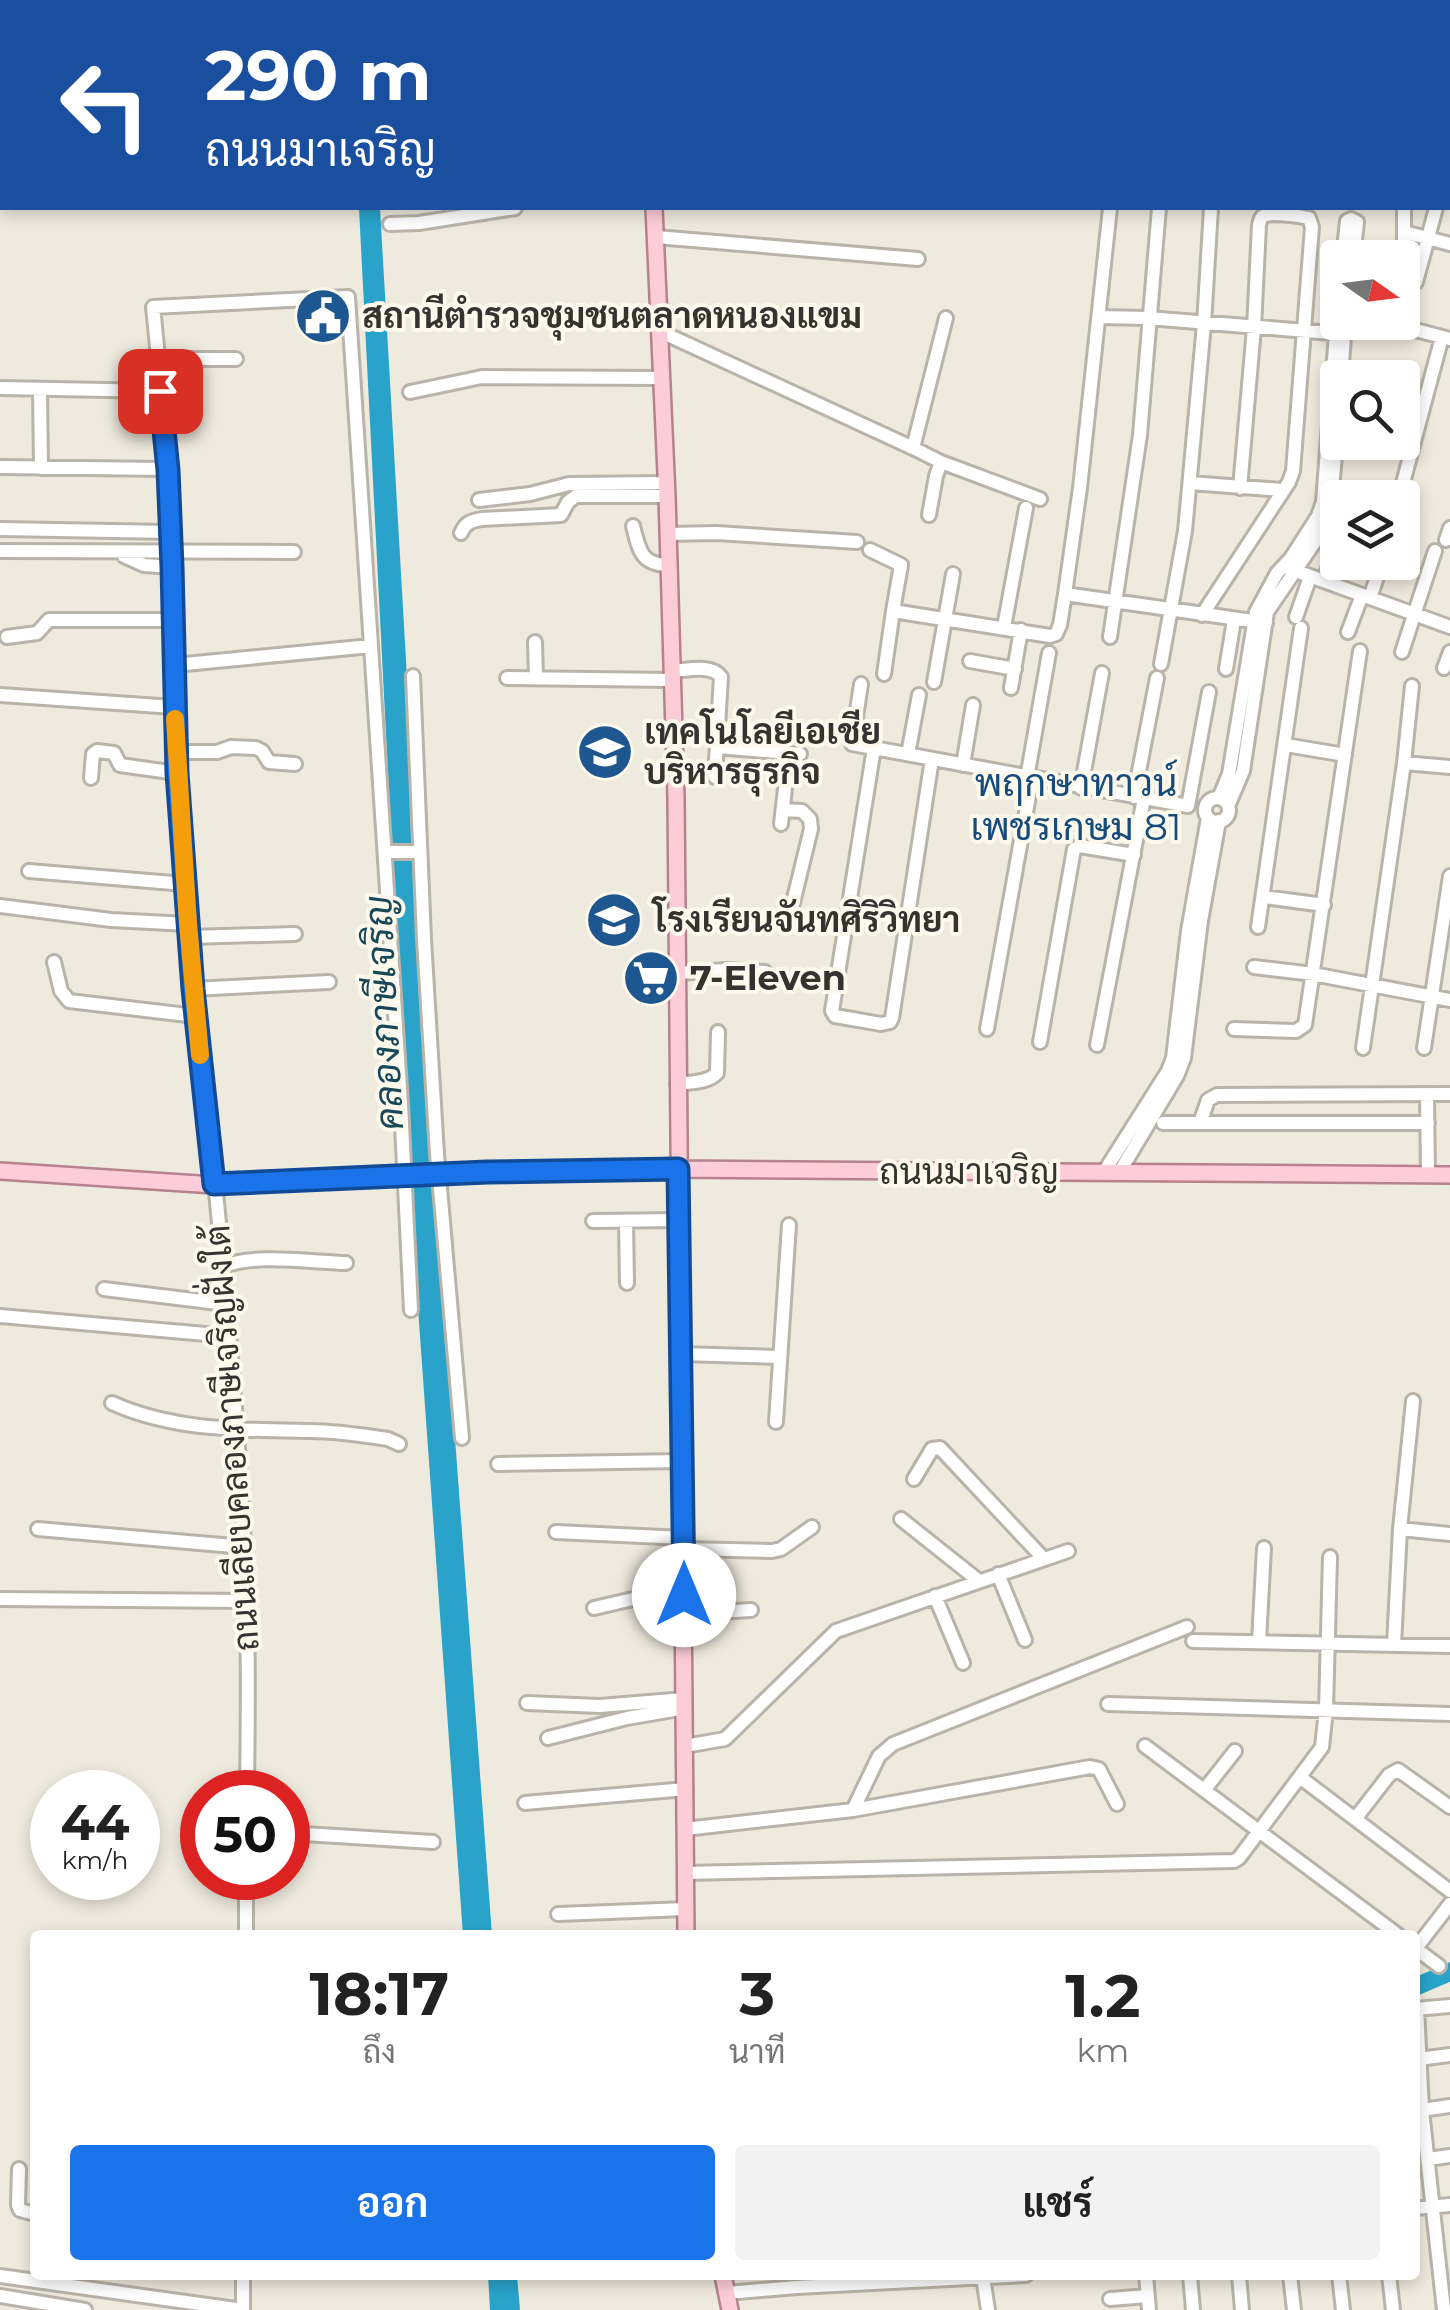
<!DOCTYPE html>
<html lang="th">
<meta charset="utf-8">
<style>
body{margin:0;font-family:Montserrat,Sarabun,sans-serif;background:#f2f2f2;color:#222;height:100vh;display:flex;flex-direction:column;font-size:38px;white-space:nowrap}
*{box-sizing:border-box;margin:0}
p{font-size:32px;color:#767676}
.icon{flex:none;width:55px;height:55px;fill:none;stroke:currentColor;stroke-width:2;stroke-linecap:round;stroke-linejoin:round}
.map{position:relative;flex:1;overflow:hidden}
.details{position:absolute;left:30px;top:1930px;width:1390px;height:350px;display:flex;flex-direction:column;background:#fff;border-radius:10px;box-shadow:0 5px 15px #0003}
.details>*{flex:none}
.banner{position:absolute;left:0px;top:0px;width:1450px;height:210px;box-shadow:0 5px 15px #0003;background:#1a4fa0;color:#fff;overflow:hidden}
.needle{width:65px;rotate:104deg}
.fabs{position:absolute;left:1320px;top:240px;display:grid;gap:20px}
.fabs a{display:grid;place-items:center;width:100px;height:100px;border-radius:10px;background:#fff;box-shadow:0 5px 15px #0003;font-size:50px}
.speed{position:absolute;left:30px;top:1770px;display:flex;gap:20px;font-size:50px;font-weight:700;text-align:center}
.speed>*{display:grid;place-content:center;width:130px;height:130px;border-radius:50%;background:#fff;box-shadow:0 5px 15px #0003;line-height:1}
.speed small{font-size:25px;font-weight:400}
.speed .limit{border:15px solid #d22;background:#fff;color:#111}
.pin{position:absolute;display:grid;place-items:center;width:85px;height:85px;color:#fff;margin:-42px;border-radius:20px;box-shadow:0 5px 15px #0006}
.me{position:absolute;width:110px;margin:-55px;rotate:0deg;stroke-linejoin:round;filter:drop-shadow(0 0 8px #0008)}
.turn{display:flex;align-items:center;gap:35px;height:210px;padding:0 40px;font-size:45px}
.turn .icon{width:130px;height:130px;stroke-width:2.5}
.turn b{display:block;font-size:70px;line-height:85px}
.eta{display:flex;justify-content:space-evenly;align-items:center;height:170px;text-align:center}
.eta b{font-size:60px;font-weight:700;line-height:70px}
.action{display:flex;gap:20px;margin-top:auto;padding:20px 40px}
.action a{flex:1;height:115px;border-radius:10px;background:#1a73e8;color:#fff;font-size:40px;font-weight:700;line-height:115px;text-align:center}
.action a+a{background:#f2f2f2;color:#222}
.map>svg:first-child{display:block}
</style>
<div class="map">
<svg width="1450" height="2310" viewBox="0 0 1450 2310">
<rect width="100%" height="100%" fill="#efeade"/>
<path fill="#29a3c9" d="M359,208H380L436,1183L492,1935H463L409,1183Z
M488,2275H517L520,2310H490Z"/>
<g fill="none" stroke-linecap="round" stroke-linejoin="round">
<path stroke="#29a3c9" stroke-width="2.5" d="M1446,1974L1450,1963"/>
<path stroke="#29a3c9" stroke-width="18" d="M1415,1987L1450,1972"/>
<g stroke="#b9b4a9" stroke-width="18">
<path id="minor" d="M375,0V2
M810,2L811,0
M869,2V0
M929,2V0
M987,2L988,0
M1045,2V0
M1105,2V0
M1175,2V0
M1228,2L1229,0
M1313,2V0
M1366,2V0
M1412,2L1413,0
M1448,72L1450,73
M1448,166L1450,157
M1404,208V282H1416L1436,208
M390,224L419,223L515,208
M1404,232L1450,244
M656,237L918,259
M1343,258L1347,221L1351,219L1357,222L1353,258
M1100,317L1148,318L1344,334
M1385,322L1450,339
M659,331L913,448L946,318
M158,359H236
M1341,378L1345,322
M0,388L161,391
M40,389L41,468
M410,392L482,377L661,378
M913,448L941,462L936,476L929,515
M941,462L1040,499
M0,467L167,469
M1190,483L1282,490
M1399,498L1442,337
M479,500L530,494L569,484L666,483
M633,526C639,550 641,565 669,565
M0,529L170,532
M461,533C466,522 471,521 482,519L561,515L568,502L576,496H667
M668,534L716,533L857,542
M1446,540L1450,528
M870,550L901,565L893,611
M0,551L294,552
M124,556L144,565L172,567
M1288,568L1450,627
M1324,581L1338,540
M1065,594L1080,488L1110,208
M1370,598L1382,562
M1202,615L1289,482L1293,471L1312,227L1309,218C1300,216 1269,211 1262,217C1260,219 1260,222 1259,225L1254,328L1240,488
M1296,617L1310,577
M1004,627L1026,508
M1348,632L1362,595
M7,637L37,633L49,620H173
M1110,637L1140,435L1159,208
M535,642L536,678
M371,646L401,1104L411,1310
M1402,652L1435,551
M970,661L1015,669
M1161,664L1185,531L1204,324L1211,208
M175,665L371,646L348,297L153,307C175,510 170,715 187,918C192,976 197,1034 204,1091C206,1111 210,1131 212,1151C225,1282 237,1412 244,1543C249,1626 248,1709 247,1792
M1444,668L1450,652
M1226,669L1234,620
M673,671C688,670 712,664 721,677L715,777
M884,674L893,611L1050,636L1056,634L1060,625L1065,594L1266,623
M413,676L424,939L437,1154L462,1438
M507,678L673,680
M934,682L953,574
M861,684L852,744L1188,806L1209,692
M1011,688L1021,630
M0,695L174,707
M1286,745L1345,755
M717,747L800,754
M874,748L832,1011L835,1016L841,1017L881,1024L890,1022L892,1018L932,759
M176,752H217L231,747L256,748L262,751L269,762L295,764
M908,754L919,695
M1404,763L1450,767
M963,765L973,705
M91,778L93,754L97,751L114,753L120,765L177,773
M1027,778L1049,653
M1081,788L1102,673
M1134,797L1157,678
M1219,798L1229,774L1256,612L1277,573L1291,558L1318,516L1323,502L1338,308
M1205 810a12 12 0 1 1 24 0a12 12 0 1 1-24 0Z
M1228,806L1243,771L1267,612L1329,521L1338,423
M783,810L802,811L810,819L811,829L789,919
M781,824L789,753
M385,852H420
M29,871L185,884
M1264,897L1324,905
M0,906L111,920L188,924
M1258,927L1301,628
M190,937L295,934
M54,962L61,991L69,1001L196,1016
M1254,967L1313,974L1450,1000
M677,973L726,970L765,972
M193,989L329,982
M987,1029L1032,779
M1234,1029L1296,1031L1305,1025L1360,651
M1040,1042L1074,849L1080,846L1134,855
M1097,1045L1144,798
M1363,1048L1404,763L1412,686
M1424,1048L1450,876
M677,1084C690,1082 708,1083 717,1073L718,1032
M1427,1095L1428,1175
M1163,1123H1428
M1200,1123L1208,1100L1217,1095L1450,1094
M1104,1172L1168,1071L1173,1058L1188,931L1208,818
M1119,1173L1177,1076L1184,1058L1201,921L1219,821
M593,1221L679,1220
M626,1221L627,1283
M222,1267C252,1253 311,1262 346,1263
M104,1289L226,1304
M0,1316L229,1336
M682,1354L780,1357
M112,1403C174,1431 244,1430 310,1431C336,1431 362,1435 388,1439L399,1444
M776,1422L789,1225
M498,1464L682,1461
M914,1479L932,1449L940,1448L1043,1558
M901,1519L979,1581
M38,1529L245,1547
M1400,1529L1450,1534
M556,1532L684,1538
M684,1549L772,1551L781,1549L812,1527
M998,1574L1025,1640
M935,1596L963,1663
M0,1599L247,1601
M594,1608L633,1599L683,1595
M684,1614L751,1610
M1193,1641L1450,1646
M1259,1641L1264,1548
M1394,1645L1400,1529L1413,1401
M527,1703L600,1706L685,1699
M1108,1704L1450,1714
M548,1738L627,1718L685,1708
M685,1746L725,1739L836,1631L1068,1551
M1145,1746L1398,1935
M1301,1778L1450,1891
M1205,1789L1235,1751
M525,1803L686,1789
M853,1810L879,1756L893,1744L1187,1627
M1355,1819L1389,1775L1398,1770L1450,1807
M685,1829L853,1810L1090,1767L1099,1769L1117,1804
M288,1833L433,1842
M685,1873L1234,1861L1239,1858L1322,1747L1326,1710L1330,1557
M558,1914L685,1909
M246,1935V1878
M1415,1948L1439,1966
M1416,1948L1450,1904
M1417,2008L1422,2110L1444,2310
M1415,2009L1450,2006
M1419,2059L1450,2055
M1422,2110L1450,2106
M1428,2159L1450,2156
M19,2169L18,2205L20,2210L35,2214
M1415,2208L1450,2205
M1146,2275L1149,2310
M1190,2275L1193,2310
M1239,2275L1242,2310
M1290,2275L1294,2310
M1339,2275L1343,2310
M1389,2275L1393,2310
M0,2276L243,2310
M983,2277L988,2310
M727,2293L797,2287L1026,2275
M0,2296L85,2310
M1110,2299L1148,2296
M243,2310V2275"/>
</g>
<g stroke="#b5828d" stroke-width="20">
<path id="major" d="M646,0V2
M654,208L667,496L676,798L686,1935
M0,1171L214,1185L347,1178
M487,1172L678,1169L1450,1175
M723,2275L730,2310"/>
</g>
<use href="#minor" stroke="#fff" stroke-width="12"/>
<use href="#major" stroke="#fccdd9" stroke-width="15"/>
<g stroke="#b5828d" stroke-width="20" stroke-linecap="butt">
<path id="major-bridge" d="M347,1178L487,1172"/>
</g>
<use href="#major-bridge" stroke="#fccdd9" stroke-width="15"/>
</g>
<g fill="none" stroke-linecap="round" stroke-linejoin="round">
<g stroke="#114b97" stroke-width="25">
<path id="route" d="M160,391L168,470L172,567L177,773L193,989L214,1184L487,1172L678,1169L684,1595"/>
</g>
<use href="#route" stroke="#1a73e8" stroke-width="18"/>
<path stroke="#f59e0b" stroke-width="18" d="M175,719L188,924L200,1055"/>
</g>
<defs>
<g id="civic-disc" transform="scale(2.875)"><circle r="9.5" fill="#1e578f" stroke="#fcf8eb"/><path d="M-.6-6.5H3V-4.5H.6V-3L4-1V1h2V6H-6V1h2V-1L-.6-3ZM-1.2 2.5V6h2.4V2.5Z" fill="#fff"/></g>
<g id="university-disc" transform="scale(2.875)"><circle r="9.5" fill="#1e578f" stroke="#fcf8eb"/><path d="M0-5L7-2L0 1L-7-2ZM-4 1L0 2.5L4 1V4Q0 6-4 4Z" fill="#fff"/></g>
<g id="school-disc" transform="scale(2.875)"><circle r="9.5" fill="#1e578f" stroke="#fcf8eb"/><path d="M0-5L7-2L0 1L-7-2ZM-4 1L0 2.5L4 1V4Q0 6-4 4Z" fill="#fff"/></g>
<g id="supermarket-disc" transform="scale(2.875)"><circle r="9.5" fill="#1e578f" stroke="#fcf8eb"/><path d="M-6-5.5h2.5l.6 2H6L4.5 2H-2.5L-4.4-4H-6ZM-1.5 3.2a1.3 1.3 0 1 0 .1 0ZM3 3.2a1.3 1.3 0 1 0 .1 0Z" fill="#fff"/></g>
</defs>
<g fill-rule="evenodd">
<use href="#civic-disc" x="323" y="316"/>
<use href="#university-disc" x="605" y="752"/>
<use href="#school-disc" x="614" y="920"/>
<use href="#supermarket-disc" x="651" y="978"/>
</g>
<g text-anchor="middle" stroke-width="8" stroke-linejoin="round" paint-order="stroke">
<g font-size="35" font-weight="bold" fill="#35332f" stroke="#fcf8eb" text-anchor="start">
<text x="362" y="328">สถานีตำรวจชุมชนตลาดหนองแขม</text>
<text x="644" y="744">เทคโนโลยีเอเชีย<tspan x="644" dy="40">บริหารธุรกิจ</tspan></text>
<text x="653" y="932">โรงเรียนจันทศิริวิทยา</text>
<text x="690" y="990">7-Eleven</text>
</g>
<g font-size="35" fill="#35332f" stroke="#fcf8eb">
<text x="969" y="1184">ถนนมาเจริญ</text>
<text transform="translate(232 1438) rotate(-94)" y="12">ถนนเลียบคลองภาษีเจริญฝั่งใต้</text>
</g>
<g font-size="38" fill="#164b7c" stroke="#fcf8eb">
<text x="1076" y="796">พฤกษาทาวน์<tspan x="1076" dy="44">เพชรเกษม 81</tspan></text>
</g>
<g font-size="38" font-style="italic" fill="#174758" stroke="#fcf8eb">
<text transform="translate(384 1013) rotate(-93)" y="13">คลองภาษีเจริญ</text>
</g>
</g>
</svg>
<div class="fabs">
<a><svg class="needle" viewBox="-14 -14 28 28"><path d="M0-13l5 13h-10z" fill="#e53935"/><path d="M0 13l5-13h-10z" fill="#767676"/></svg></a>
<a><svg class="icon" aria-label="search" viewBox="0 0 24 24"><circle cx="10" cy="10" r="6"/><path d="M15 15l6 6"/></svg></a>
<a><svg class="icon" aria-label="layers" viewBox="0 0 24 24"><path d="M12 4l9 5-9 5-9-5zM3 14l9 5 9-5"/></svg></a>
</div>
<div class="speed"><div>44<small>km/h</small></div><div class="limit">50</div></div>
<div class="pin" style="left:160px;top:391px;background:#d93025"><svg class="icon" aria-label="arrive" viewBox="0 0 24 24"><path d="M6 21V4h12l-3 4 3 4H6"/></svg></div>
<svg class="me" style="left:684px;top:1595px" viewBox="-20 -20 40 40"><circle r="19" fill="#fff"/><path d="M0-13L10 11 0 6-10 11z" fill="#1a73e8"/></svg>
<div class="banner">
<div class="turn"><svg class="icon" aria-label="left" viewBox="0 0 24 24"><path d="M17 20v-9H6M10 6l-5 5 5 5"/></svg><div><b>290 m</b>ถนนมาเจริญ</div></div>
</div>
<section class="details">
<div class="eta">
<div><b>18:17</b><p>ถึง</p></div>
<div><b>3</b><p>นาที</p></div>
<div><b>1.2</b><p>km</p></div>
</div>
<div class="action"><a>ออก</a><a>แชร์</a></div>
</section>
</div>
